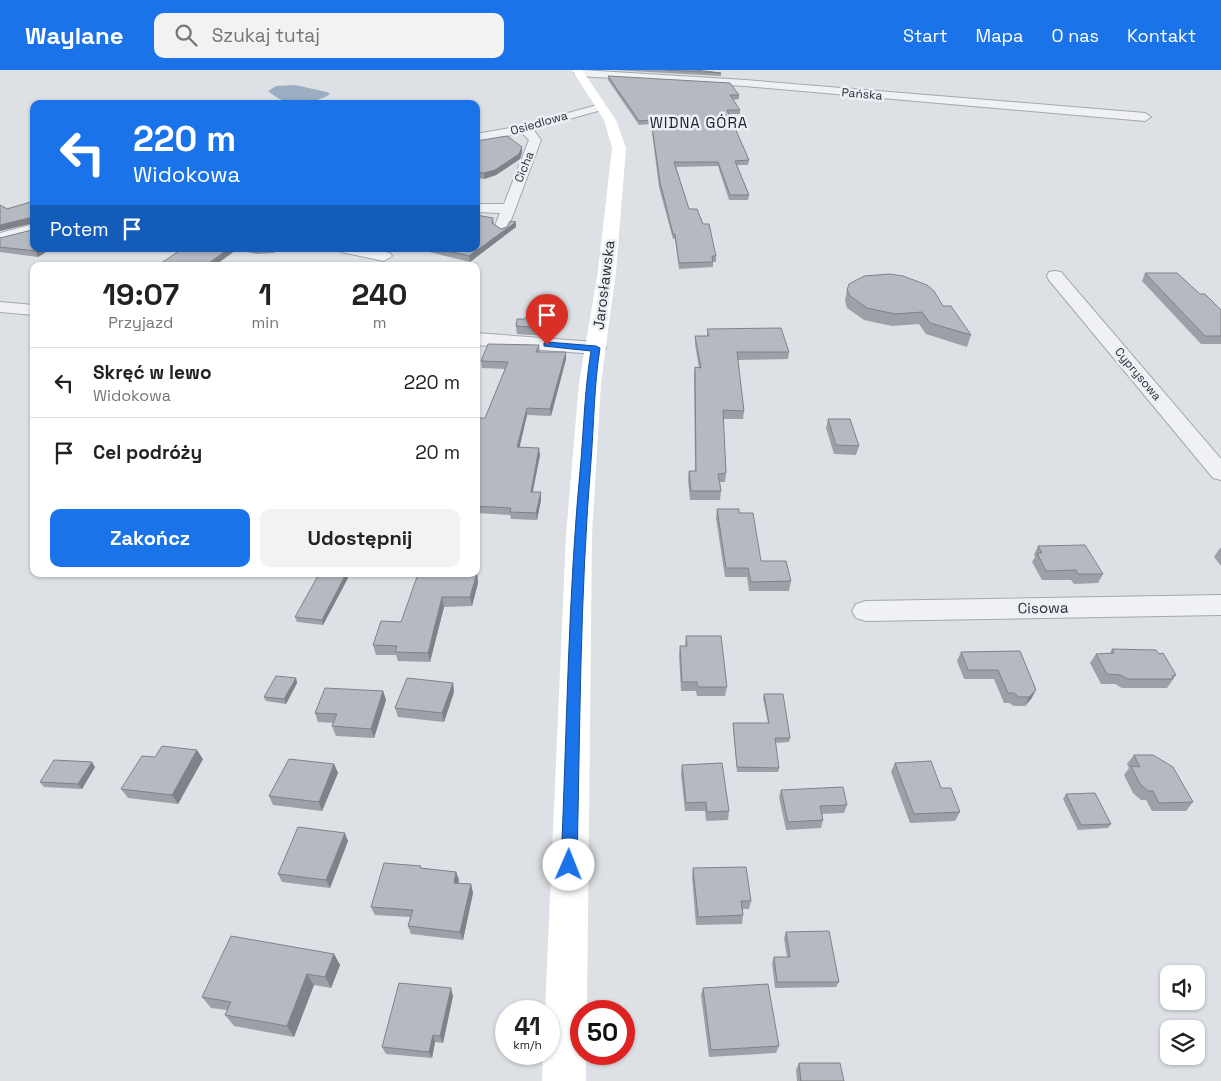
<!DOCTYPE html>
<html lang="pl">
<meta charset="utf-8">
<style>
body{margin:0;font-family:"Space Grotesk",sans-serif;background:#f2f2f2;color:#222;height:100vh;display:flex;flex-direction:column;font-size:19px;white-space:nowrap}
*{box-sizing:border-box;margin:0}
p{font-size:16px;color:#767676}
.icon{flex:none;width:28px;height:28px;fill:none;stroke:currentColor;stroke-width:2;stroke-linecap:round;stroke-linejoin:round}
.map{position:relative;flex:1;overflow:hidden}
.sheet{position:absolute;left:30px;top:192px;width:450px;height:315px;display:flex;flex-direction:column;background:#fff;border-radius:10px;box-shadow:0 1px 4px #0004}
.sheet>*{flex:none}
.guide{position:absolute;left:30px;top:30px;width:450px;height:152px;border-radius:10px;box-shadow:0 1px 4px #0004;background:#1a73e8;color:#fff;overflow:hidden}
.tools{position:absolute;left:1160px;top:895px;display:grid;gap:10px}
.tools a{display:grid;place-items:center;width:45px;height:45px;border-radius:10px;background:#fff;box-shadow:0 1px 4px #0004;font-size:25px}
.speed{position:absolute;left:495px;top:930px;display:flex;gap:10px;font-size:25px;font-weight:700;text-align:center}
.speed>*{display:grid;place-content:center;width:65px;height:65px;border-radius:50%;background:#fff;box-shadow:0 1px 4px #0004;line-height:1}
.speed small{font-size:12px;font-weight:400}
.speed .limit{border:8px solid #d22;background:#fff;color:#111}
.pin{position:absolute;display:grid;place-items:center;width:42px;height:42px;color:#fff;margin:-51px -21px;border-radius:50% 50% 50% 0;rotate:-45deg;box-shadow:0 0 5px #0007}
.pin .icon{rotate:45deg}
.me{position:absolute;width:55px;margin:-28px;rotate:1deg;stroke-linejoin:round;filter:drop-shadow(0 0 4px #0008)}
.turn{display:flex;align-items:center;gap:18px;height:105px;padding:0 20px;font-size:22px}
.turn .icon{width:65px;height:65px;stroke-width:2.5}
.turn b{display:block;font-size:35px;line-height:42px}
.then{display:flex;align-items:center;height:48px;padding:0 20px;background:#0003;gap:10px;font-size:19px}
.eta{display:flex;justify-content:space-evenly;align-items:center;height:85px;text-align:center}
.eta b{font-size:30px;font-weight:600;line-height:35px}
.button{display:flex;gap:10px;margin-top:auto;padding:10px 20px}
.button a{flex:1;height:58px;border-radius:10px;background:#1a73e8;color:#fff;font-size:20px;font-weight:600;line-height:58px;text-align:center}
.button a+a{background:#f2f2f2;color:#222}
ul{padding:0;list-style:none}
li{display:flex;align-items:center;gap:15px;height:70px;padding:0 20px;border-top:1px solid #e0e0e0}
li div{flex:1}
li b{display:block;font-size:19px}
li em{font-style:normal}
header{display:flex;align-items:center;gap:30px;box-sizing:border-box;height:70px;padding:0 25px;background:#1a73e8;color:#fff}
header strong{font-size:24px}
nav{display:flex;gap:28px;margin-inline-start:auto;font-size:18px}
.search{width:350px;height:45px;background:#f2f2f2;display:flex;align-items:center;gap:12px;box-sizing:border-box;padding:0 18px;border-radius:10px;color:#767676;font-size:19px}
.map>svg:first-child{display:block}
</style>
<header>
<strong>Waylane</strong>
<div class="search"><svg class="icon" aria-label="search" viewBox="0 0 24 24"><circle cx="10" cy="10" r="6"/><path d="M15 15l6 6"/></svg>Szukaj tutaj</div>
<nav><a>Start</a><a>Mapa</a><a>O nas</a><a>Kontakt</a></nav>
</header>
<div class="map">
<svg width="1221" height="1011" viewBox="0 0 1221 1011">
<rect width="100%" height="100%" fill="#dde1e5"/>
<path fill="#9caec2" d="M295,15L327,22L330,24C321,32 294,34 282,30C277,28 272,24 268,21L276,16Z"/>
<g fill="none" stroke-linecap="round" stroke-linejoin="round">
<g stroke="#a3a8ae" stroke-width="2">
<path id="street" d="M582,0L745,10L1145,43L1151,47L1145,51L745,16L579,6L574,3Z
M601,34L605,35V39L533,59L541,70L507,161L502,163L494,158L500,143L476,142V134H504L529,70L522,63L476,72V64L516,57Z
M34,154V164L0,173V163Z
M339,179H371L390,183L392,186L384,191L341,182Z
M1055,201L1061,202L1221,389V410L1213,408L1049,210L1047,206L1049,202Z
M0,232L34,235V245L0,242Z
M476,263L596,272L603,274L606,278L603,282L596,284L476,275Z
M1221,525V545L866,551L856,548L852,541L856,534L866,531Z"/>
</g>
<use href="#street" fill="#eff1f4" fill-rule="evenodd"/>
<path fill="#fff" fill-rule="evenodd" d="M572,0H582L616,50L626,78L616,201L601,313L592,465L587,941H581V984H586V1011H542L543,984H549V941H545L566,465L579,313L598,201L612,78L604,50Z"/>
</g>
<path fill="#9ca0a7" d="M613,0H696L721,3V6Z
M608,6L739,25V29L733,30L740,40V44H729L749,90L748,95H737L749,125L748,130H729L718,96L676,97L689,139L716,186V192H713V197L679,199L675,169H673L659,117L651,54L639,55L608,10Z
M476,71L522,82L520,89L496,105L484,109L476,108Z
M34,131V179H51L38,187L0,182V168L32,160V153L0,161V135L7,139Z
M493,148L494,154L501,159L507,157L516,152V157L470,192L417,179H476Z
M182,179H280L273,183L257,184L236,180L214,196H157Z
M1145,203L1200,224L1221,240V274H1201L1142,211Z
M847,220L943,236L971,265L967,277L926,264L919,254L892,256L864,250L847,238L845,231Z
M525,249L551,253L546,266L517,264L516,256Z
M707,259L789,282L788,289L737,290L744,341L743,349H723L726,403L725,412H720L721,421L720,430H690L688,410L689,401H695L694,305L695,297L699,298L695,274V266H707Z
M539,275L540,282L566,289L551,346L527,345L519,377L540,385L533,422L541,430L537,450L511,449L510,445L476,443V356L485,348L505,299L482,298L481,291Z
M828,349L859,376L856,385L834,384L826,358Z
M717,439L739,443L761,491L791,511L789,521H749L747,507H725L716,448Z
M1038,476L1103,504L1098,513L1074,514L1071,510H1042L1032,492L1035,487L1034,485Z
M1220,478H1221V496L1214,487Z
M477,503L478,513L472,536L444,537L430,592L398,591L396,585H376L373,575L401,552Z
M346,504L348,508L323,555L297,552L295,547Z
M686,566L727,617L725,626H697L696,621H681L679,585L680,576H685Z
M1112,579L1159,584L1176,605L1167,618H1122L1115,614H1101L1090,593L1096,584L1110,583Z
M1020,581L1036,620L1031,629L1025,636H1014L1009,633H1004L994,609H964L957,591L961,582Z
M296,608L297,613L286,634L266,631L264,627Z
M453,613L454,622L444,652L398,647L395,638Z
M383,621L386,630L374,668L336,666L332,656L334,653L318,652L315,643Z
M764,624L790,668L789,672L775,673L779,698L778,702H737L733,657V653H768L763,628Z
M1134,685L1193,732L1186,741H1152L1146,730H1141L1133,723L1124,705L1129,698L1127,694Z
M155,687L203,689L178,734L128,728L121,719Z
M895,693L941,718L960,742L955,751L910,753L891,702Z
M334,694L338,703L322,741L273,735L269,726Z
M682,695L729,741L728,750L706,751L705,741H685L681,704Z
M95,697L82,719L44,717L40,712Z
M781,720L847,735L844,743L822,744L823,750L821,758L786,760L779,727Z
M1066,724L1111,754L1108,758L1078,760L1063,729Z
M348,771L330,818L282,812L278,804Z
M422,798L456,802L459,810L458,813L471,814L473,823L463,870L411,864L408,856L410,847L375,845L371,837Z
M693,798L751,831L749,839H743V845L742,854L696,855L692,807Z
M786,862L839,912L836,917L775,918L772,893L774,887H787L784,868Z
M334,884L340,895L331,918L314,915L294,967L234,956L225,945L227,940L211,938L202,927Z
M703,918L779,976L776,983L709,987L701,925Z
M453,926L443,973L435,972L432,988L386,984L382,977Z
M799,993L844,1011H797L796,1000Z"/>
<path fill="#7f8288" d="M522,77V82L520,89L496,105L484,109V103Z
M33,147L34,153L0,161V155Z
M516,152V157L470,192L469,186Z
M39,179H51L38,187L36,181Z
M228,179H236V180L214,196H205Z
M271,179H280L273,183Z
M551,245V253L546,266L545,258Z
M566,282V289L551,346L550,339Z
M527,338V345L518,384L517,377Z
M539,378L540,385L531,429V422Z
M541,422V430L537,450L536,443Z
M477,503L478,513L472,536L470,527Z
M346,504L348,508L323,555L322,550Z
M442,527L444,537L430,592L428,583Z
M296,608L297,613L286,634L284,629Z
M453,613L454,622L444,652L442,643Z
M1036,620L1031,629L1025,636L1029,627Z
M383,621L386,630L374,668L371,659Z
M197,680L203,689L178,734L172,725Z
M92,692L95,697L82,719L78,714Z
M334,694L338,703L322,741L319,732Z
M345,763L348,771L330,818L326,810Z
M456,802L459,810L456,821L454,813Z
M471,814L473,823L463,870L460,862Z
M334,884L340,895L331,918L325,907Z
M307,904L314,915L294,967L287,956Z
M451,918L453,926L443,973L440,966Z
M433,965L435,972L432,988L429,982Z"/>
<path fill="#b5bac2" stroke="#7f8288" d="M666,0H696L721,3Z
M608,6L730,13L739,25H730L740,40H727L749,90L735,91L749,125H730L718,92H674L689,139H697L703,154H709L716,186H712L713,192L679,193L675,164H673L660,112L651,50L639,51Z
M507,66L522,77L519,84L495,100L484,103L476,102V71Z
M34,131V179H39L36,181L0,177V168L32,160L33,147L0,155V135L7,139Z
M476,145L493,148L492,153L501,159L507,157L510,151L516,152L469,186L439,179H476Z
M182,179H228L205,196H157Z
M426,195L434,196H424Z
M1145,203H1177L1200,224H1205L1221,240V266H1205Z
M890,204L903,206L927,215L934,221L943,236H951L971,265L930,253L922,242L895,244L867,238L850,226L847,220L849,214L864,206Z
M528,243L551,245L545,258L516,256L517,249H525Z
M781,258L789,282H737L744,341L723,340L726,403L718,404L721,421H691L689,401H696L695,297L701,298L695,266H709L707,259Z
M488,274L539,275L536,282H566L550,339L527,338L517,377L539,378L531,422H541L536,443L510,442L511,438L476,436V356L479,348H485L508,292L481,291Z
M828,349H850L859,376L836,375Z
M717,439H739V443H753L761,491H786L791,511L751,512L748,498H726Z
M1085,475L1103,504H1078L1076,500L1046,501L1037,483H1042L1038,476Z
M476,503H477L470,527H442L428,583L395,582L397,576L373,575L381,551L401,552L418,504Z
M319,504H346L322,550L295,547Z
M686,566H721L727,617H698L697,612H682L680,576H687Z
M1112,579L1156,580L1159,584L1163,583L1176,605L1172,606L1173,609H1128L1120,605L1107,604L1096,584L1114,583Z
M1020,581L1036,620L1029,627H1019L1014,623H1008L998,600H968L961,582Z
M276,606L296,608L284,629L264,627Z
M407,608L453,613L442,643L395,638Z
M325,618L383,621L371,659L332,656L337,644L315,643Z
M764,624H783L790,668H775L779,698L737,697L733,653H769Z
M162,676L197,680L172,725L121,719L142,686L155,687Z
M1134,685H1153L1173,697L1193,732L1159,733L1153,721H1148L1140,714L1131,696L1140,697Z
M289,689L334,694L319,732L269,726Z
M54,690L92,692L78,714L40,712Z
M931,691L941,718H951L960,742L914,744L895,693Z
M722,693L729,741L707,742L706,732L686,733L682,695Z
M843,717L847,735L820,736L823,750L788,752L781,720Z
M1095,723L1111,754L1081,755L1066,724Z
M298,757L345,763L326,810L278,804Z
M384,793L421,796L420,798L456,802L454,813L471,814L460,862L408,856L413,840L371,837Z
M746,797L751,831H741L743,845L698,847L693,798Z
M829,861L839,912H777L774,887H790L786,862Z
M231,866L334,884L325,907L307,904L287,956L225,945L231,932L202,927Z
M399,913L451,918L440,966L433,965L429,982L382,977Z
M768,914L779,976L711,980L703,918Z
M799,993H840L844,1011H801Z"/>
<path fill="#1a73e8" stroke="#114b97" d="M547,272L596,276L600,278C594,316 594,353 591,391C580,525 580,660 577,795L575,800L569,802L564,800L561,795C567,660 568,524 581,390C584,353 585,317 591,281L544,276V273Z"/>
<g text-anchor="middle" stroke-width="5" stroke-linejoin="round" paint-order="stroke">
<g font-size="12" fill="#282f3a" stroke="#eceff3">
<text transform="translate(862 24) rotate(5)" y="4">Pańska</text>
<text transform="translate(539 53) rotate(-16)" y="4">Osiedlowa</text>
<text transform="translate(524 97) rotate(-68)" y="4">Cicha</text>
<text transform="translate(1138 304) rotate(50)" y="4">Cyprysowa</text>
</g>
<g font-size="15" letter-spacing="1" fill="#1b202b" stroke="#eceff3">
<text x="699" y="58">WIDNA GÓRA</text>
</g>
<g font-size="15" fill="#282f3a" stroke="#eceff3">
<text transform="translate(604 215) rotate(-83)" y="5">Jarosławska</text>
<text transform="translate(1043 538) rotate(-1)" y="5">Cisowa</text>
</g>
</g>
</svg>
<div class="tools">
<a><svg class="icon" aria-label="sound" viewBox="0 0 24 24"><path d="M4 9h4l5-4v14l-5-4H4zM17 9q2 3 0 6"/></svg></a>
<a><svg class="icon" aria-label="layers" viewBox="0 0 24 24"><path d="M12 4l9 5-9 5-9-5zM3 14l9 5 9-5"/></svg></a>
</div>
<div class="speed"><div>41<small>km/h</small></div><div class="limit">50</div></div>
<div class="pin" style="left:547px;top:275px;background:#d93025"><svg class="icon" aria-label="arrive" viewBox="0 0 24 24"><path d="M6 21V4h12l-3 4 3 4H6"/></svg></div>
<svg class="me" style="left:569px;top:795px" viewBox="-20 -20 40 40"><circle r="19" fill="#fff"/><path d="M0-13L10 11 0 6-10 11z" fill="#1a73e8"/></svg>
<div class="guide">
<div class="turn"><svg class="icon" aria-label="left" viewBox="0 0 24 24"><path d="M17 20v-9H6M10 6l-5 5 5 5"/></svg><div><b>220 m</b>Widokowa</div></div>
<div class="then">Potem<svg class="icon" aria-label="arrive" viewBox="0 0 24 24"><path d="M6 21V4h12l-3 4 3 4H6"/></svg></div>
</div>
<section class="sheet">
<div class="eta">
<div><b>19:07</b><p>Przyjazd</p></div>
<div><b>1</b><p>min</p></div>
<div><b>240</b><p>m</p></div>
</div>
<ul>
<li><svg class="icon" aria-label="left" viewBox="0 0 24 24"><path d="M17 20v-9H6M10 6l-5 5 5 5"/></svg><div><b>Skręć w lewo</b><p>Widokowa</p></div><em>220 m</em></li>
<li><svg class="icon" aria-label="arrive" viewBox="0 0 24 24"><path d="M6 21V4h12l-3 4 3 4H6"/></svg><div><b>Cel podróży</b></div><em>20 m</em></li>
</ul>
<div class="button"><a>Zakończ</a><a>Udostępnij</a></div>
</section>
</div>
